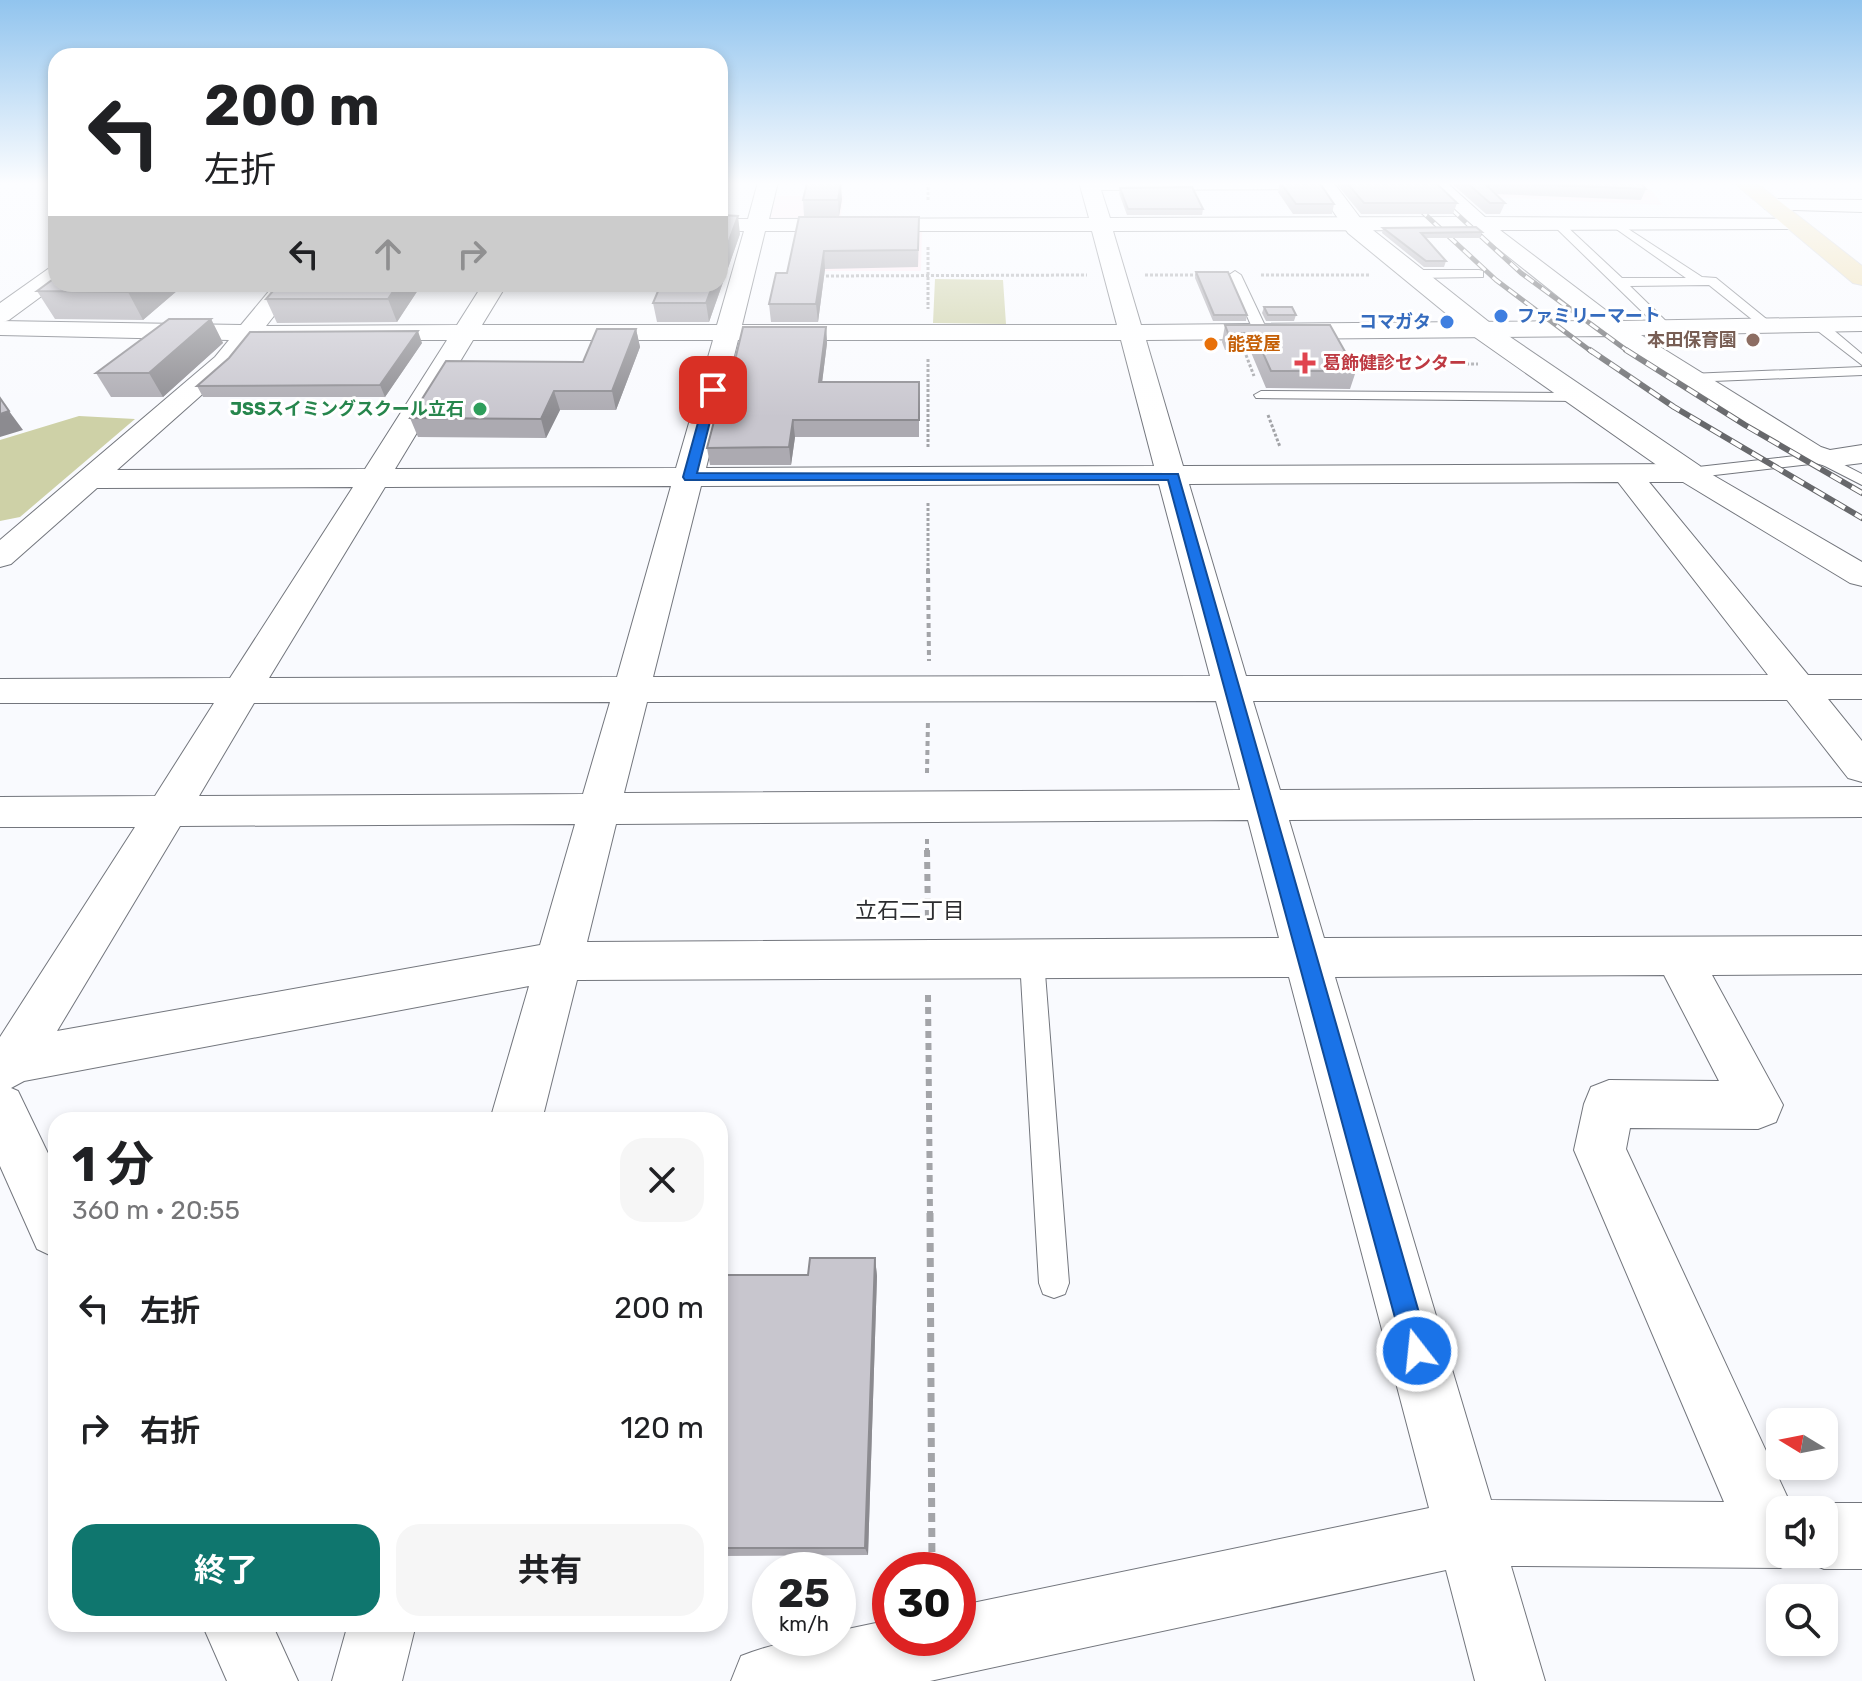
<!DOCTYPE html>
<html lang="ja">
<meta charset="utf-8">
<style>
body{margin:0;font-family:Rubik,"Noto Sans JP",sans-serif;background:#f6f6f6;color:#202124;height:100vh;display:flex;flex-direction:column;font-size:30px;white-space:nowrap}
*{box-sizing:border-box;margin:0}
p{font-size:26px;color:#757577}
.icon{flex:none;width:44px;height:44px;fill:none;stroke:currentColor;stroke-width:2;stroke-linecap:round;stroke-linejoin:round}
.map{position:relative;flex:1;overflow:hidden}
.panel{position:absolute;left:48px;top:1112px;width:680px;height:520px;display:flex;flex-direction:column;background:#fff;border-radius:24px;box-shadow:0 4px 12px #0003}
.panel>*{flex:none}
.guide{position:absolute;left:48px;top:48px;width:680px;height:244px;border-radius:24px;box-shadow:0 4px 12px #0003;background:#fff;color:#202124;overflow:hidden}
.needle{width:52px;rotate:280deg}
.controls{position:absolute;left:1766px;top:1408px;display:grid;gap:16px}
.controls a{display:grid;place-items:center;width:72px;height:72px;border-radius:16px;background:#fff;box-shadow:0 4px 12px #0003;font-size:40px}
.speed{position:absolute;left:752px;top:1552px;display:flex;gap:16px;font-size:40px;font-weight:700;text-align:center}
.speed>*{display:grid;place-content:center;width:104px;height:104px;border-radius:50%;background:#fff;box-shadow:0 4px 12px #0003;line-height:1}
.speed small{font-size:20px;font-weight:400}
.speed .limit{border:12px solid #d22;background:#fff;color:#111}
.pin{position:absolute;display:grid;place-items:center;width:68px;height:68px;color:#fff;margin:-34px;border-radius:16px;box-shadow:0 4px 12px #0006}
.me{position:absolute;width:88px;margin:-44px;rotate:344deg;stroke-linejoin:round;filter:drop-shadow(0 0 6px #0008)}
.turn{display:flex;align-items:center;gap:28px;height:168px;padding:0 24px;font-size:36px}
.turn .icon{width:104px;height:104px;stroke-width:2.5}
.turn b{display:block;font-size:56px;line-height:68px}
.lanes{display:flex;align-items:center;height:76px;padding:0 24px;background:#0003;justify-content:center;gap:40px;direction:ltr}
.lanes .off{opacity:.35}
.round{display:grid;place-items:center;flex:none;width:84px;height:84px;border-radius:24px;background:#f6f6f6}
.summary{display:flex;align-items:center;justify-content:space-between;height:136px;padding:0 24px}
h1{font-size:48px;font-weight:700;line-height:60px}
.button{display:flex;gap:16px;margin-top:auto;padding:16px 24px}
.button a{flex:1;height:92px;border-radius:24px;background:#0f766e;color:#fff;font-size:32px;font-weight:700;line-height:92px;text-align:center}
.button a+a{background:#f6f6f6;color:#202124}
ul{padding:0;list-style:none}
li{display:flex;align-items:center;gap:24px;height:120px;padding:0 24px}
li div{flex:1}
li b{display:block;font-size:30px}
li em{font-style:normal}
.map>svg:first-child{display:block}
</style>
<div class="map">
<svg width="1862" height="1681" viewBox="0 0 1862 1681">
<rect width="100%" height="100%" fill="#f9fafe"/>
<path fill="#ffeaf2" d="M1478,182H1644L1663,205L1491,197Z
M772,196H844L839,227L922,228L921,271H816L802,221H765Z"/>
<path fill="#ced1a7" d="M935,279L1003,280L1006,324L933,323Z
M79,416L135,419L20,517L0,521V440Z"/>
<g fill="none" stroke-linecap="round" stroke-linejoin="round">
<g stroke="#73767d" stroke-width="2">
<path id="service" d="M1616,221L1702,277L1716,278L1775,326L1764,329L1709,285L1630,286L1673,328L1662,331L1552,224L1562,222L1622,278H1686L1612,226L1610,224Z
M1479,270L1483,271V277L1413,278L1407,274L1413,270Z
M1235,271L1241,275L1268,332L1266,335L1254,332L1229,275Z
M1814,322H1824L1862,354V365L1814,328Z
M1862,367V375L1689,382L1682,378L1689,374Z
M1261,391L1578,393L1585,397L1578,401L1256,398L1254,395Z
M1821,453L1862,474V485L1819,463L1689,478L1681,473L1689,468Z
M1032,950L1041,953L1044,960L1069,1283L1065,1294L1054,1298L1043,1294L1039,1283L1020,960L1023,953Z"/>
</g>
<g stroke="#73767d" stroke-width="2">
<path id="minor" d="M758,182H778L769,219L1089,218L1079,182L1334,183L1324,189L1101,190L1110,218L1460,217L1425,182H1446L1485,217L1801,219L1805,223L1801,227L1794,229L1500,230L1620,321L1862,317V331L1641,335L1821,447L1830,450L1862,445V463L1830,467L1800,459L1609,336L1146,340L1183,466L1689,464L1699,467L1862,562V586L1850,583L1683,482H1649L1808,675H1862V699H1828L1862,741V782L1848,778L1787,700L1253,701L1280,790L1862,787V817L1289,820L1324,938L1862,936V974L1712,975L1783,1105L1776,1122L1758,1129L1630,1128L1626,1149L1792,1507L1799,1510H1780V1554H1824V1510H1808L1824,1503H1862V1569H1824L1801,1559L1780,1568L1511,1566L1545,1681H1475L1446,1570L930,1681H731L741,1656C774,1643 803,1638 838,1638V1631L890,1620V1638H958V1606L1429,1508L1289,977L577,980L542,1120H490L529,986L24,1081L11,1088L18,1091L56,1170V1258L37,1249L0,1166V1037L135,827H0V797L155,796L214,703H0V679L230,678L353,487L97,488L11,564L0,567V540L215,357L229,340L0,335V321L241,325L275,284H299L266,326L457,325L483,284H507L482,325H717L744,231H720V219H748ZM1475,230L1589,321L1141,325L1113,231ZM765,231H1092L1117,325H742ZM255,340H447L365,469L117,470L233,367ZM473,340H713L676,468L395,469ZM738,340H1121L1154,466L706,468ZM1618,482L1768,675L1246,676L1189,484ZM1159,484L1210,676L653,677L701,486ZM671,486L617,677L269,678L385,487ZM1216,701L1240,790L624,793L647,702ZM610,702L583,794L199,796L254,703ZM1248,820L1279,938L587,942L616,824ZM575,824L540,945L57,1031L180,826ZM1664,975L1719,1081L1609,1080L1591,1087L1584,1104L1574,1150L1724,1502L1491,1500L1335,977Z
M1772,199L1862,200V212L1765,209L1762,205L1765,201Z
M202,1624H272L298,1681H227Z
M348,1624H416L402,1681H332Z"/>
</g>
<g stroke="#73767d" stroke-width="2">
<path id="tertiary" d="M1313,182H1333L1364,223L1494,326L1700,466L1705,473L1700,480L1689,482L1678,480L1476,338L1348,233Z
M56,267L58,284L9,320L0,323V303L48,269Z"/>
</g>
<g stroke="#d5d5d6" stroke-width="2">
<path id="primary" d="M1733,182H1755L1862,266V285L1853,283Z"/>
</g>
<path stroke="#a3a4a8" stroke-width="3" stroke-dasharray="3 2" stroke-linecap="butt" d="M928,182V201
M928,247V309
M1145,275H1199
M1261,275H1371
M821,276L1087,275
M1246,355L1254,376
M1416,356L1420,364H1478
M928,359V449
M1268,415L1280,447
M928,503V571"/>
<path stroke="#a3a4a8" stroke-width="4" stroke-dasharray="5 4" stroke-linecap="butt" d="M928,569L929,661
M927,773L928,719
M927,839V852"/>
<path stroke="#a3a4a8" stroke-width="6" stroke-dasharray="7 5" stroke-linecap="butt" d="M927,850L928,921
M928,995L930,1215"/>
<path stroke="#a3a4a8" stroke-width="7" stroke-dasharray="9 6" stroke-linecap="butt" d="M930,1213L932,1570"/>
<use href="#service" fill="#fff" fill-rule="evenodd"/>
<use href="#minor" fill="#fff" fill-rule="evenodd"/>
<use href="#tertiary" fill="#fff" fill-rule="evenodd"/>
<use href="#primary" fill="#efdfb2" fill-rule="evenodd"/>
<g stroke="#67686b" stroke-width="5">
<path id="rail-far1" d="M1390,182L1496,280L1592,352
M1422,182L1521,273L1629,352"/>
</g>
<g stroke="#67686b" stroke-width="6">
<path id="rail" d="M1590,350L1674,407L1862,518
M1626,350L1745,425L1862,493"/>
</g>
<use href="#rail-far1" stroke="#fff" stroke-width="3" stroke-dasharray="10" stroke-linecap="butt"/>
<use href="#rail" stroke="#fff" stroke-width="4" stroke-dasharray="12" stroke-linecap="butt"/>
</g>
<path fill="#acaab1" d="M1280,182L1334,204L1332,214H1293L1278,192Z
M1335,182H1435L1457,203L1453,214H1361Z
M1450,182H1640L1646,189L1641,200L1495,194L1505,203L1500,214H1486Z
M1120,188L1203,209L1202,215H1127L1119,193Z
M842,199L839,216H804L803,200Z
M799,217L919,234L918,267L825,269L818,322H771L769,304L787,273Z
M1383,228L1482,232L1480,238H1426L1446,261L1444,267H1424L1382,233Z
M740,234L709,322H657L653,303Z
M1196,272L1247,315L1246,321H1213L1195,278Z
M56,284H185L143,320L55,319L37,291Z
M422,284L397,322L277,323L266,299Z
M1264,307L1296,315L1294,321H1266L1262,313Z
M211,319L223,343L163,397H111L96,373Z
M1225,325H1330L1356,371L1350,389L1266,388L1250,350H1225L1222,342Z
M826,327L827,343L822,382H919V437H795L791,465H710L707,448L723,410Z
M636,329L640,347L616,410H560L546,438L418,437L410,418L583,362Z
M422,343L385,397H203L197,386Z
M875,1258L877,1276L868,1555L720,1556V1275H808Z"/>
<path fill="#8c8b90" d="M841,183L842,199L839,216L838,200Z
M738,216L740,234L709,322L706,303L713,284H720V265Z
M824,251L825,269L818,322L816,304Z
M137,284H185L143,320L128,292Z
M398,284H422L397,322L388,299Z
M211,319L223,343L163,397L149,373Z
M826,327L827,343L820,399L819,382Z
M636,329L640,347L616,410L612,391Z
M418,331L422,343L385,397L380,385Z
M554,391L560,410L546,438L541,419Z
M9,411L23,430L0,437V414Z
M793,420L795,437L791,465L789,447Z
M875,1258L877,1276L868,1555L865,1548Z"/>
<path fill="#c8c6ce" stroke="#8c8b90" stroke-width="2" d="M1280,182H1319L1334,204H1296Z
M1346,182H1435L1457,203H1364Z
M1466,182H1640L1646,189L1483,182L1505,203H1490Z
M807,183H841L838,200H803Z
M1192,187L1203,209H1128L1120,188Z
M720,215L738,216L720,265Z
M799,217H919L918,250L824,251L816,304H769L776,273H787Z
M1476,227L1482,232L1421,233L1446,261H1426L1383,228Z
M1196,272H1228L1247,315H1214Z
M56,277V284H137L128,292L37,291Z
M279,284H398L388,299H266Z
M661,284H713L706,303H653Z
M1264,307H1292L1296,315H1268Z
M169,319H211L149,373H96Z
M1225,325H1330L1356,371H1271L1254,333H1228Z
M743,327H826L819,382H919V420H793L789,447L707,448L717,410H723Z
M597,329H636L612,391H554L541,419L410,418L446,361L583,362Z
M418,331L380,385L197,386L229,358L250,332Z
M0,398L9,411L0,414Z
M810,1258H875L865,1548H720V1275H808Z"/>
<linearGradient id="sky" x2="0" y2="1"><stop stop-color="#91c4ee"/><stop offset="0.44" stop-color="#fcfdff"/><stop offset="1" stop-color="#fcfdff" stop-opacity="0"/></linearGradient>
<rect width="1862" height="417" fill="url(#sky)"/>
<path fill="#1a73e8" stroke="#114b97" stroke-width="2" d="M713,387L718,390L697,473L1178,474L1430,1351L1426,1360L1417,1363L1408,1360L1404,1351L1168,480H685L683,477L707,390Z"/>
<g fill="#3f7fe0" stroke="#fff" stroke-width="3">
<circle cx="1501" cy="316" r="8"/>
<circle cx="1447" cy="322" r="8"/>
</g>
<circle fill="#8d6e63" stroke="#fff" stroke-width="3" cx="1753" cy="340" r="8"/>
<circle fill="#e8710a" stroke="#fff" stroke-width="3" cx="1211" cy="344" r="8"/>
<path fill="#e0444e" stroke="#fff" stroke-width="3" d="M1301 351h8v8h8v8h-8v8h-8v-8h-8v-8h8z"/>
<circle fill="#2e9e5b" stroke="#fff" stroke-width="3" cx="480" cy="409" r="8"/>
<g text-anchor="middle" stroke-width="6" stroke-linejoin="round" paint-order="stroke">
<g font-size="18" font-weight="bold" fill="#366cbe" stroke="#fff" text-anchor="start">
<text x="1517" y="322">ファミリーマート</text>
<text x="1431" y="328" text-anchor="end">コマガタ</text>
</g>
<g font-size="18" font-weight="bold" fill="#785e54" stroke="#fff" text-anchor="end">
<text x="1737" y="346">本田保育園</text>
</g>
<g font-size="18" font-weight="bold" fill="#c56008" stroke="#fff" text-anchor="start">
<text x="1227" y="350">能登屋</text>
</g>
<g font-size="18" font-weight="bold" fill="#be3a42" stroke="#fff" text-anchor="start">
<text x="1323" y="369">葛飾健診センター</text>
</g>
<g font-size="18" font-weight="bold" fill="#27864d" stroke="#fff" text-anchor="end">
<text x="464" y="415">JSSスイミングスクール立石</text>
</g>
<g font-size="22" fill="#2c2d30" stroke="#fff">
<text x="910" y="918">立石二丁目</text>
</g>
</g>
</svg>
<div class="controls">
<a><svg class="needle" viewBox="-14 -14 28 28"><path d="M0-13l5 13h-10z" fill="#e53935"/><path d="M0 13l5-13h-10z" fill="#757577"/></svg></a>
<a><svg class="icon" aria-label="sound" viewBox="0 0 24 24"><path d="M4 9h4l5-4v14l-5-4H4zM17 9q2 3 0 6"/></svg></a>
<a><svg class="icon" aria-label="search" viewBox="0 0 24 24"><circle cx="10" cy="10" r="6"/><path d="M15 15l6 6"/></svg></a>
</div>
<div class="speed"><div>25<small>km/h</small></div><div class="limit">30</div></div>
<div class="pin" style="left:713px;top:390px;background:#d93025"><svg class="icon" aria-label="arrive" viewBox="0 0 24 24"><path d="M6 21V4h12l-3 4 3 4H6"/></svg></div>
<svg class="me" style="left:1417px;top:1351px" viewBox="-20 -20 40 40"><circle r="17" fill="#1a73e8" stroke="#fff" stroke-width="3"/><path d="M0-11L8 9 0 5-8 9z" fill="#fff"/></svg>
<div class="guide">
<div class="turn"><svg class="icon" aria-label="left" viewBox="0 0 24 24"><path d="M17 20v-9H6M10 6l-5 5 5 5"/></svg><div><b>200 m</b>左折</div></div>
<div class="lanes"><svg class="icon" aria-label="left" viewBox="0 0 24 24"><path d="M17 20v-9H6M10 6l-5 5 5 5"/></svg><svg class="icon off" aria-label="ahead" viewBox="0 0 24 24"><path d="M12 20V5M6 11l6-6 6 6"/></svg><svg class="icon off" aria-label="right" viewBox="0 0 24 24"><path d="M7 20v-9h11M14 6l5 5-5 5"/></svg></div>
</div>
<section class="panel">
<div class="summary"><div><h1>1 分</h1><p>360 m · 20:55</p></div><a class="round"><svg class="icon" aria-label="close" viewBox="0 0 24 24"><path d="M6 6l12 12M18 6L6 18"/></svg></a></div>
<ul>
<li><svg class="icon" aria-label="left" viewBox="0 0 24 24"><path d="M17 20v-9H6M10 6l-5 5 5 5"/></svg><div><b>左折</b></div><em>200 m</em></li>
<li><svg class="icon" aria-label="right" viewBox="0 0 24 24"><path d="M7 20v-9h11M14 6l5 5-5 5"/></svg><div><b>右折</b></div><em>120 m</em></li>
</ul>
<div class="button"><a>終了</a><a>共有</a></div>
</section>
</div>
